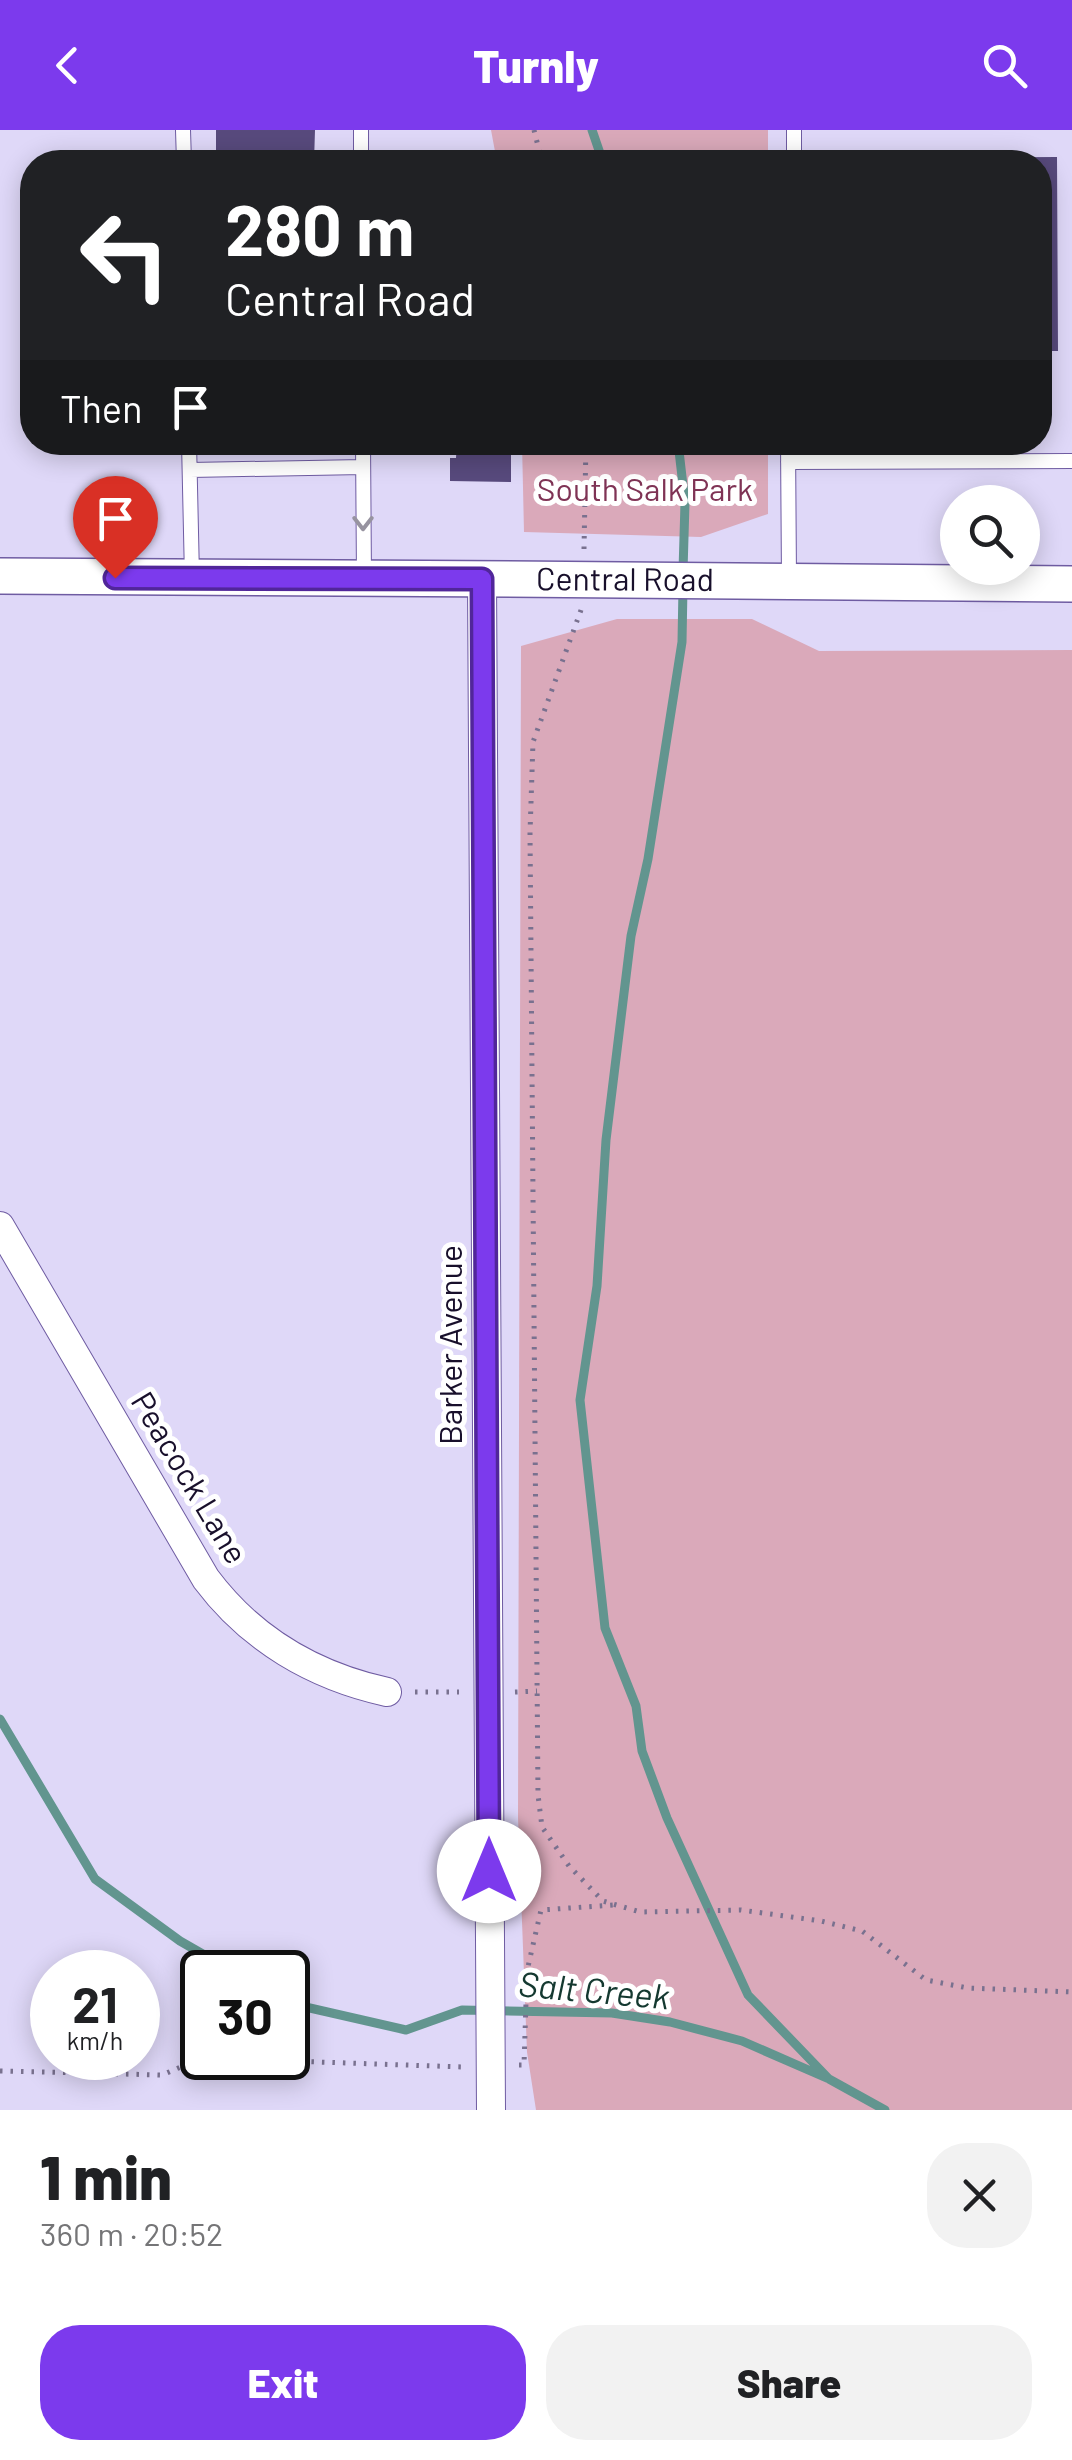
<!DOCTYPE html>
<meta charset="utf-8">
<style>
body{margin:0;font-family:Barlow,sans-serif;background:#f2f2f2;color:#202124;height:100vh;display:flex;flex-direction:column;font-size:38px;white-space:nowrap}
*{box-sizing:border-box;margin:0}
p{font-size:32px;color:#757577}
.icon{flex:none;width:55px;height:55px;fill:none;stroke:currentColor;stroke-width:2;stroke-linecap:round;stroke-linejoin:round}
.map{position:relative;height:1980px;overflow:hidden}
.side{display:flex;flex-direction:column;background:#fff;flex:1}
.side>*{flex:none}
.top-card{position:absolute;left:20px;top:20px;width:1032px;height:305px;border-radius:40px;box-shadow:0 5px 25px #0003;background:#202124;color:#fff;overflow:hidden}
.controls{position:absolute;left:940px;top:355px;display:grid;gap:20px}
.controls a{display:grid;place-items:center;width:100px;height:100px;border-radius:50%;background:#fff;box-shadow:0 5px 25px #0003;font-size:50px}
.speed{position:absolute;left:30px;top:1820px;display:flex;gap:20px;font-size:50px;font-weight:700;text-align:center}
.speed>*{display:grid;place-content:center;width:130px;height:130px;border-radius:50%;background:#fff;box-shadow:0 5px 25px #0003;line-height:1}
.speed small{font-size:25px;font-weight:400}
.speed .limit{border:5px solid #111;border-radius:15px;background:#fff;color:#111}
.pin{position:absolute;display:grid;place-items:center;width:85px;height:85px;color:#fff;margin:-102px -42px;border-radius:50% 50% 50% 0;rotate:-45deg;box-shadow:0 0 10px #0007}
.pin .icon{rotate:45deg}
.me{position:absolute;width:110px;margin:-55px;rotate:0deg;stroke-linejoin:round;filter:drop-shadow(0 0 8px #0008)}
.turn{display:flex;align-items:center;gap:35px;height:210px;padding:0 40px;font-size:45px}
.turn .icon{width:130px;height:130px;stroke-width:2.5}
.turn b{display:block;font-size:70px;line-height:85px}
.then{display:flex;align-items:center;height:95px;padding:0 40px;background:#0003;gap:20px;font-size:38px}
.round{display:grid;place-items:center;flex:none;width:105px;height:105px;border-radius:40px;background:#f2f2f2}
.headline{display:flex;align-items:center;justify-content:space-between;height:170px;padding:0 40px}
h1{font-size:60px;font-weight:800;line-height:75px}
.primary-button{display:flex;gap:20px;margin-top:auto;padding:20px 40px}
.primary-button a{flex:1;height:115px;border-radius:40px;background:#7c3aed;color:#fff;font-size:40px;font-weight:800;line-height:115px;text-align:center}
.primary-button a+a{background:#f2f2f2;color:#202124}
header{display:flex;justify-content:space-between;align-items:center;height:130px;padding:0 40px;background:#7c3aed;color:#fff;font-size:45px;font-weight:800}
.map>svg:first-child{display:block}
</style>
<header><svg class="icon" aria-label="back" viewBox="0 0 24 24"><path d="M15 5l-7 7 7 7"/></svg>Turnly<svg class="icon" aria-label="search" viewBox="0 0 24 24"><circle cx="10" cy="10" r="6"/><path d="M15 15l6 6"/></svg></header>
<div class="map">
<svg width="1072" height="1980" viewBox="0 0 1072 1980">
<rect width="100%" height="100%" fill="#dfd8f8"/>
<path fill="#daa9ba" d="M491,0H768V32H497Z
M522,313H768V384L701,407L524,402Z
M617,489H752L819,521L1072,520V1980H536L527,1922L518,1687L521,516Z"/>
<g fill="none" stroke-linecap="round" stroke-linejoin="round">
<path stroke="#62958f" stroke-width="9" d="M592,0L603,32
M678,312L685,373L683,441
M683,457L682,512L648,729L631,806L606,1010L597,1156L580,1270L605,1498L636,1576L642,1621L667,1688L748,1865L829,1949
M0,1589L95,1749L180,1811L234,1842
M288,1873L406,1900L462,1880L612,1883L670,1892L742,1911L829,1949L885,1980"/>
</g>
<path fill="#584a7d" d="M216,0H315L314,32H216Z
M1057,27L1058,221H1040V32H860V28Z
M457,312H511V352L450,351V328H456Z"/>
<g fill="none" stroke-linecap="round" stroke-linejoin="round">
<g stroke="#6f5ca2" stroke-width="16">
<path id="service" d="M183,0L184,32
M361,0V32
M794,32V0
M189,312L192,447
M363,312L364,448
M788,312L789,449
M788,332L1072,331
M190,340L363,337"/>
</g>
<g stroke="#6f5ca2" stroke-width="30">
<path id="minor" d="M482,449L491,1980
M0,1096L206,1449C251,1509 314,1546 387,1562"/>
</g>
<g stroke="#6f5ca2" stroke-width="38">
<g id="tertiary">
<path id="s1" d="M0,446C357,450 715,448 1072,454"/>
</g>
</g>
<path stroke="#79718f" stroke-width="5" stroke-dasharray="2.5 8" stroke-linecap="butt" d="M534,0L542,32
M584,419L586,312
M581,480L533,612L530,703L538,1665L542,1697L569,1736L603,1771L640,1782L741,1780L821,1791L862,1801L926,1850L968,1858L1072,1862
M415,1562H459
M515,1562L537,1561
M519,1935H524L527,1841L541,1780L613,1775
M0,1941L162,1945L202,1928L463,1937"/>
<use href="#service" stroke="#fff" stroke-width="14"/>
<use href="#minor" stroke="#fff" stroke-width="28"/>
<use href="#tertiary" stroke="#fff" stroke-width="35"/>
</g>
<defs><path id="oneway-chevron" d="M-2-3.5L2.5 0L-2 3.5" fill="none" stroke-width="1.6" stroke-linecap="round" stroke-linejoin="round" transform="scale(2.5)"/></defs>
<use stroke="#9793a0" href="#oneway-chevron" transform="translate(363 393) rotate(90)"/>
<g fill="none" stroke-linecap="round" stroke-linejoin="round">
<g stroke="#51269a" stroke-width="25">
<path id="route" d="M115,448L482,449L489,1741"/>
</g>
<use href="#route" stroke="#7c3aed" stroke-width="18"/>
</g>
<g text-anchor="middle" stroke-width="10" stroke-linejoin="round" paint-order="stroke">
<g font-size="32" fill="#7f3355" stroke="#fff">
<text x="645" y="371">South Salk Park</text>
</g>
<g font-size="32" fill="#180f2b" stroke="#fff">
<text dy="11" stroke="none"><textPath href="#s1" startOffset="625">Central Road</textPath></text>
<text transform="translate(451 1215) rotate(-90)" y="11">Barker Avenue</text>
<text transform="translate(189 1348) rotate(59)" y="11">Peacock Lane</text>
</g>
<g font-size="35" font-style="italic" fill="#143930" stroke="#fff">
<text transform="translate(594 1861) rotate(5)" y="12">Salt Creek</text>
</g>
</g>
</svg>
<div class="controls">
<a><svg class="icon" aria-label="search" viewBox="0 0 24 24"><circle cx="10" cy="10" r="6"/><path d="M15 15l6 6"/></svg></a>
</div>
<div class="speed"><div>21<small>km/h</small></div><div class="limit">30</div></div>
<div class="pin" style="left:115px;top:448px;background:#d93025"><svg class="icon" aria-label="arrive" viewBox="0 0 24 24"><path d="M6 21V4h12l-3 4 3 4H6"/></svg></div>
<svg class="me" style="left:489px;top:1741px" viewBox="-20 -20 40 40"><circle r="19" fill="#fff"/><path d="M0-13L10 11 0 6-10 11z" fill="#7c3aed"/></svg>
<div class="top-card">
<div class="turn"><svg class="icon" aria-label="left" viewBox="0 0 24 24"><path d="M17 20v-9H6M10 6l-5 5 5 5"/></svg><div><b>280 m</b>Central Road</div></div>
<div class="then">Then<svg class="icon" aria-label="arrive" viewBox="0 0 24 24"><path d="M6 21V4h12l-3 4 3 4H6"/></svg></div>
</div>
</div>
<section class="side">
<div class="headline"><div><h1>1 min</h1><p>360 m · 20:52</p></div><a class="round"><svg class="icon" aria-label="close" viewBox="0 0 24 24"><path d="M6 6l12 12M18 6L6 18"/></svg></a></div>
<div class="primary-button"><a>Exit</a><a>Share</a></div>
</section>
